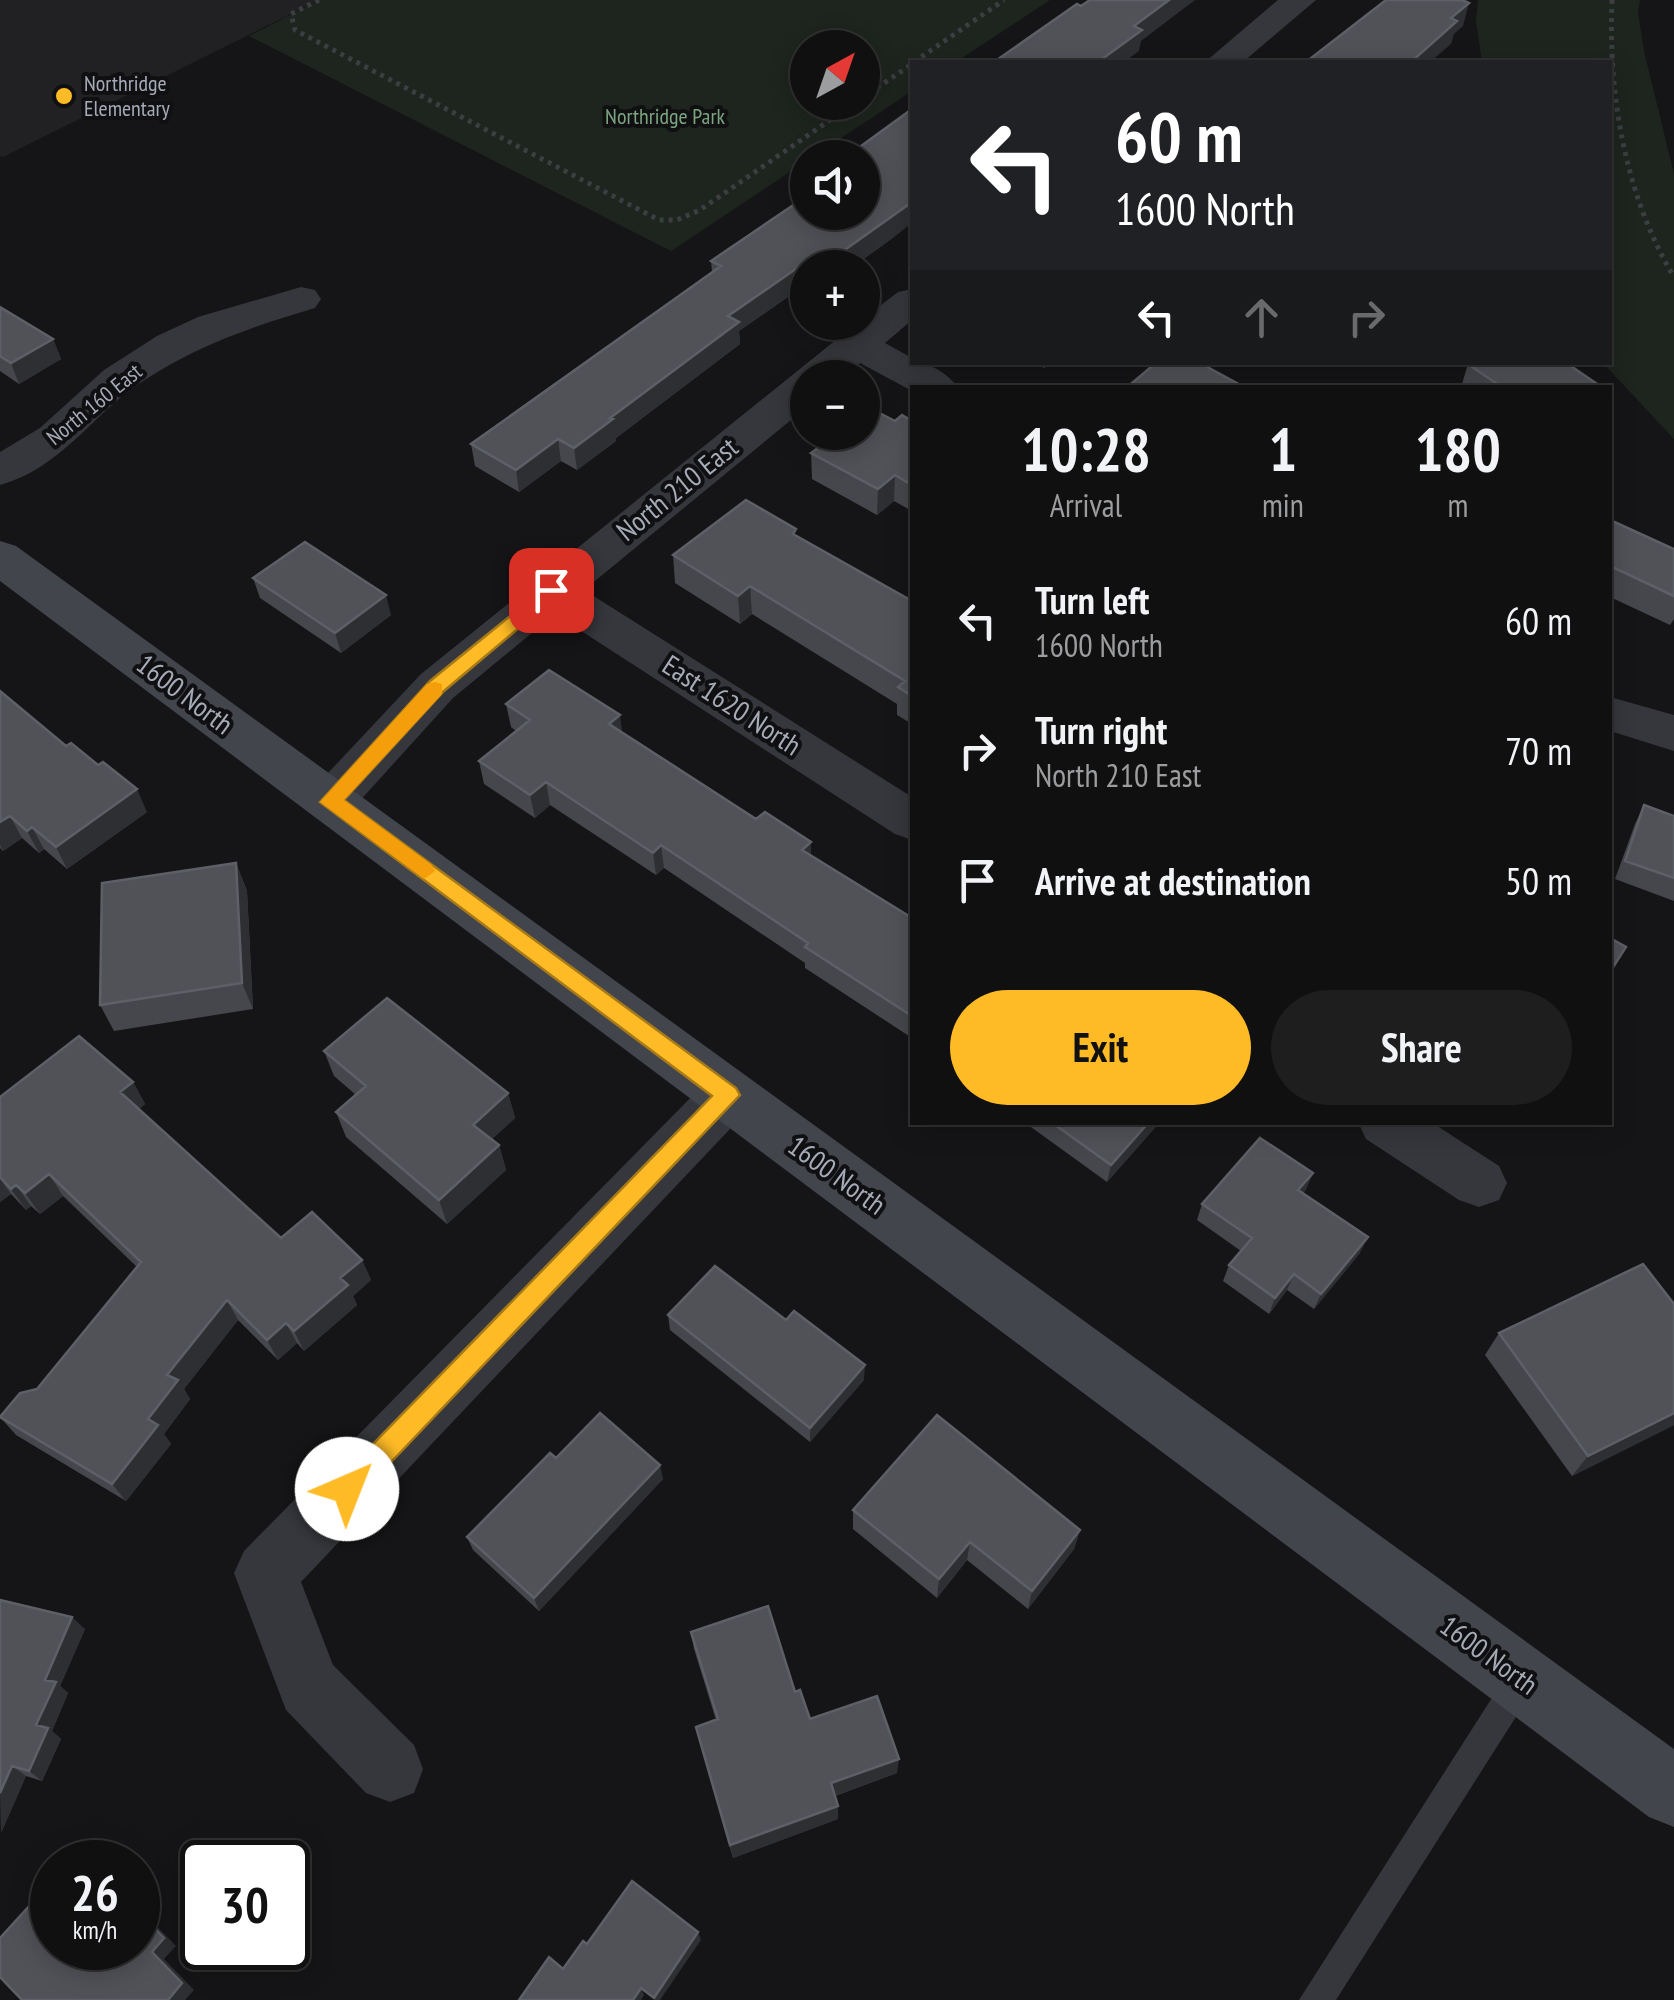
<!DOCTYPE html>
<meta charset="utf-8">
<style>
body{margin:0;font-family:"PT Sans Narrow",sans-serif;background:#1e1e1f;color:#f1f3f6;height:100vh;display:flex;flex-direction:column;font-size:38px;white-space:nowrap}
*{box-sizing:border-box;margin:0}
p{font-size:32px;color:#9c9d9f}
.icon{flex:none;width:55px;height:55px;fill:none;stroke:currentColor;stroke-width:2;stroke-linecap:round;stroke-linejoin:round}
.map{position:relative;flex:1;overflow:hidden}
.sheet{position:absolute;left:910px;top:385px;width:702px;height:740px;display:flex;flex-direction:column;background:#101011;border-radius:0px;box-shadow:0 5px 25px #0003,0 0 0 2px #303031}
.sheet>*{flex:none}
.top-card{position:absolute;left:910px;top:60px;width:702px;height:305px;border-radius:0px;box-shadow:0 5px 25px #0003,0 0 0 2px #303031;background:#202124;color:#fff;overflow:hidden}
.needle{width:65px;rotate:40deg}
.tools{position:absolute;left:790px;top:30px;display:grid;gap:20px}
.tools a{display:grid;place-items:center;width:90px;height:90px;border-radius:50%;background:#101011;box-shadow:0 5px 25px #0003,0 0 0 2px #303031;font-size:50px}
.speed{position:absolute;left:30px;top:1840px;display:flex;gap:20px;font-size:50px;font-weight:700;text-align:center}
.speed>*{display:grid;place-content:center;width:130px;height:130px;border-radius:50%;background:#101011;box-shadow:0 5px 25px #0003,0 0 0 2px #303031;line-height:1}
.speed small{font-size:25px;font-weight:400}
.speed .limit{border:5px solid #111;border-radius:15px;background:#fff;color:#111}
.pin{position:absolute;display:grid;place-items:center;width:85px;height:85px;color:#fff;margin:-42px;border-radius:20px;box-shadow:0 5px 15px #0006}
.me{position:absolute;width:110px;margin:-55px;rotate:44deg;stroke-linejoin:round;filter:drop-shadow(0 0 8px #0008)}
.turn{display:flex;align-items:center;gap:35px;height:210px;padding:0 40px;font-size:45px}
.turn .icon{width:130px;height:130px;stroke-width:2.5}
.turn b{display:block;font-size:70px;line-height:85px}
.lanes{display:flex;align-items:center;height:95px;padding:0 40px;background:#0003;justify-content:center;gap:50px;direction:ltr}
.lanes .off{opacity:.35}
.eta{display:flex;justify-content:space-evenly;align-items:center;height:170px;text-align:center}
.eta b{font-size:60px;font-weight:600;line-height:70px}
.button{display:flex;gap:20px;margin-top:auto;padding:20px 40px}
.button a{flex:1;height:115px;border-radius:60px;background:#ffbb25;color:#111;font-size:40px;font-weight:600;line-height:115px;text-align:center}
.button a+a{background:#1e1e1f;color:#f1f3f6}
ul{padding:0;list-style:none}
li{display:flex;align-items:center;gap:30px;height:130px;padding:0 40px}
li div{flex:1}
li b{display:block;font-size:38px}
li em{font-style:normal}
.map>svg:first-child{display:block}
</style>
<div class="map">
<svg width="1674" height="2000" viewBox="0 0 1674 2000">
<rect width="100%" height="100%" fill="#151517"/>
<path fill="#212124" d="M0,0H319L3,157L0,156Z"/>
<path fill="#1d251e" fill-rule="evenodd" d="M319,0H1050L956,62H912V91L671,251L249,36ZM808,48H862V102H808Z
M1478,0H1640L1638,12L1644,51L1674,174V439L1603,363L1610,362V62H1482L1476,21Z"/>
<g fill="none" stroke-linecap="round" stroke-linejoin="round">
<path stroke="#3c3e43" stroke-width="5" stroke-dasharray="4 5" stroke-linecap="butt" d="M319,0L291,14L295,30L659,220H677L700,210L856,102
M1612,0C1608,94 1625,196 1674,277
M914,62L1004,0
M862,98L912,64"/>
<path fill="#36373c" fill-rule="evenodd" d="M1522,1663L1533,1668L1538,1679L1533,1690L1336,2000H1299L1511,1668Z"/>
<path fill="#36373c" fill-rule="evenodd" d="M1278,0H1316L1243,62H1205Z
M301,287L315,290L321,299L315,308C250,327 193,347 137,385C90,418 59,469 0,485V452L40,428L104,370L157,336L198,317Z
M912,289V320L885,343L912,358V362C929,362 949,374 958,388H912V391L860,363L841,378H808V406L584,590L912,797V840L895,834L555,614L453,698L347,815L330,821L313,815L306,802L313,789L421,674L842,335L898,292Z
M1610,697L1674,715V751L1610,731Z
M728,1072L747,1079L755,1095L747,1111L301,1582L333,1665L414,1745L423,1769L414,1793L390,1802L366,1793L286,1710L234,1573L244,1551L709,1079Z
M1358,1122H1431L1499,1166L1507,1183L1499,1200L1479,1207L1459,1200L1366,1139Z"/>
<path fill="#43454d" fill-rule="evenodd" d="M0,541L16,546L1674,1749V1827L1649,1817L0,581Z"/>
</g>
<path fill="#46474c" d="M912,109L894,237L851,268H808V283L739,331L740,344L616,438V441L577,470L561,461L519,492L475,466L471,444L712,272L711,261L862,158H850V154Z
M0,307L53,339L61,359L19,384L0,371Z
M1033,362H1050L1044,368Z
M1468,364L1603,388H1466L1462,384Z
M895,421H912V511L894,501L877,515L812,479L811,453L822,445V436Z
M1610,520L1674,549V619L1670,625L1610,597Z
M796,535L912,601V724L897,715V704L752,614L740,624L675,583L673,555Z
M253,578L391,615L341,653L260,598Z
M0,691L66,746L147,812L67,869L44,849L39,853L22,838L3,851L0,848Z
M506,704L622,732L756,819L811,842V855L912,918V1038L805,968V963L664,868L656,875L550,805L535,818L484,784L479,761L516,731L511,727Z
M1644,805L1674,816V901L1615,879L1635,824Z
M236,863L247,891L253,1009L114,1031L100,1005Z
M324,1051L508,1093L515,1118L492,1139L499,1145L506,1170L447,1224L346,1137L336,1112L356,1095L334,1076Z
M133,1082L145,1104L139,1109L281,1238L362,1260L371,1280L353,1296L357,1305L304,1351L297,1343L278,1360L238,1320L184,1389L190,1399L164,1434L171,1444L126,1501L16,1435L0,1417L37,1389L137,1267L63,1196L40,1214L31,1206L26,1210L11,1194L0,1202V1097Z
M1024,1122H1160L1107,1182Z
M1313,1173L1303,1193L1360,1253L1314,1309L1287,1290L1269,1314L1223,1281L1229,1265L1241,1251L1197,1220L1202,1204Z
M668,1315L864,1380L810,1442L670,1330Z
M1499,1333L1674,1425L1572,1476L1485,1355Z
M556,1458L663,1479L539,1611L473,1550L467,1537Z
M853,1510L1080,1530L1074,1549L1028,1609L967,1560L937,1598L853,1529Z
M0,1600L85,1629L60,1686L68,1693L52,1731L61,1739L42,1781L26,1776L1,1833Z
M691,1632L795,1692L810,1719L897,1773L835,1796L838,1806V1819L733,1858L696,1727L716,1720L694,1649Z"/>
<path fill="#2e2f32" d="M1169,0H1195L1141,41L1139,51L1124,62H1098L1134,26Z
M1469,3L1463,26L1454,34L1451,44L1430,62H1411L1451,18Z
M912,202V223L894,237L851,268H825V264Z
M813,257V268H808V283L739,331L740,344L616,438V441L577,470L574,448L728,316Z
M53,339L61,359L19,384L11,363Z
M558,439L561,461L519,492L516,470Z
M895,475L894,501L877,515L878,489Z
M750,586L752,614L740,624L738,596Z
M386,595L391,615L341,653L335,633Z
M620,715L623,738L609,724Z
M546,782L550,805L535,818L530,795Z
M137,789L147,812L67,869L56,847Z
M10,816L22,838L3,851L0,845V822Z
M32,827L44,849L39,853L27,831Z
M811,842V864L802,850Z
M661,845L664,868L656,875L653,853Z
M236,863L247,891L253,1009L242,983Z
M133,1082L145,1104L133,1114L120,1092Z
M508,1093L515,1118L481,1149L473,1125Z
M1149,1122H1160L1107,1182L1111,1165Z
M499,1145L506,1170L447,1224L439,1200Z
M1313,1173L1306,1190L1292,1207L1298,1190Z
M49,1174L63,1196L40,1214L25,1193Z
M0,1179L11,1194L0,1202Z
M16,1185L31,1206L26,1210L11,1189Z
M1368,1237L1360,1253L1314,1309L1321,1294Z
M362,1260L371,1280L353,1296L357,1305L304,1351L294,1331L340,1278Z
M1294,1274L1287,1290L1269,1314L1275,1298Z
M227,1300L238,1320L184,1389L190,1399L164,1434L171,1444L126,1501L112,1484L148,1419L167,1375Z
M286,1323L297,1343L278,1360L267,1340Z
M865,1365L864,1380L810,1442V1428Z
M1674,1413V1425L1572,1476L1588,1456Z
M660,1465L663,1479L539,1611L534,1598Z
M1080,1530L1074,1549L1028,1609L1032,1591Z
M970,1542L967,1560L937,1598L939,1579Z
M72,1617L85,1629L60,1686L68,1693L52,1731L61,1739L42,1781L29,1771L45,1680Z
M899,1759L897,1773L831,1797V1783Z
M12,1766L26,1776L1,1833L0,1793Z
M838,1806V1819L733,1858L730,1845Z
M138,1907L176,1946L164,1959L194,1990L185,2000H168L138,1911Z
M698,1932L701,1940L660,2000H655L654,1998Z
M641,1988L644,1995L641,2000H633Z"/>
<path fill="#515258" stroke="#5e6067" stroke-width="2.5" d="M1090,0H1169L1134,26L1142,30L1098,62H994L1077,4L1081,6Z
M1386,0H1462L1469,3L1451,18L1457,21L1412,61L1416,62H1306Z
M912,109V202L825,264L813,257L728,316L739,322L610,418L613,419L574,448L558,439L516,470L471,444L721,266L711,261L808,195V212H862V158L850,154Z
M0,307L53,339L11,363L0,356Z
M1157,362H1198L1246,388H1141L1132,383Z
M1470,362H1565L1603,388H1503L1468,364Z
M862,404L895,421L902,415L912,421V485L895,475L878,489L811,453L829,440L822,436L826,432H862Z
M746,500L796,529L793,534L912,601V696L898,687L905,681L750,586L738,596L673,555Z
M1610,520L1674,549V596L1610,566Z
M305,542L386,595L335,633L253,578Z
M549,670L620,715L609,724L756,819L765,812L811,842L802,850L912,918V1016L805,947L808,943L661,845L653,853L546,782L530,795L479,761L530,720L506,704Z
M0,691L66,746L71,743L98,765L103,762L137,789L56,847L32,827L27,831L10,816L0,822Z
M1644,805L1674,816V878L1625,861Z
M236,863L242,983L100,1005L102,883Z
M1610,938L1626,947L1610,972Z
M387,998L508,1093L473,1125L499,1145L439,1200L336,1112L366,1086L324,1051Z
M79,1036L133,1082L120,1092L281,1238L312,1212L362,1260L340,1278L348,1285L294,1331L286,1323L267,1340L227,1300L167,1375L178,1380L148,1419L158,1425L112,1484L0,1417L20,1393L37,1389L141,1262L49,1174L25,1193L16,1185L11,1189L0,1177V1097Z
M1051,1122H1149L1111,1165Z
M1260,1138L1313,1173L1298,1190L1368,1237L1321,1294L1294,1274L1275,1298L1229,1265L1252,1238L1202,1204Z
M1643,1264L1674,1304V1413L1588,1456L1499,1333Z
M715,1266L786,1320L794,1311L865,1365L810,1428L668,1315Z
M600,1413L660,1465L534,1598L467,1537L550,1453L556,1458Z
M937,1415L1080,1530L1032,1591L970,1542L939,1579L853,1510Z
M0,1600L72,1617L45,1680L56,1682L36,1725L48,1728L29,1771L12,1766L0,1793Z
M768,1606L795,1692L800,1690L810,1719L877,1696L899,1759L831,1783L838,1806L730,1845L696,1727L718,1719L691,1632Z
M52,1881V1948H138V1911L164,1938L152,1952L182,1983L168,2000H22L0,1977V1938Z
M632,1881L698,1932L654,1998L641,1988L633,2000H519L549,1957L563,1969L583,1941L587,1944Z"/>
<path fill="#ffbb25" stroke="#a67a18" stroke-width="2.5" d="M551,583L558,585V595L444,691L344,800L736,1088L740,1095L357,1498L347,1502L338,1498L334,1489L338,1480L712,1096L320,802L430,681Z"/>
<path fill="#f59e0b" d="M435,682L442,684V694L344,800L432,865L435,871L424,879L320,802L427,684Z"/>
<circle fill="#ffbb25" stroke="#101012" stroke-width="4" cx="64" cy="96" r="10"/>
<g text-anchor="middle" stroke-width="8" stroke-linejoin="round" paint-order="stroke">
<g font-size="22" fill="#a6abb8" stroke="#101012" text-anchor="start">
<text x="84" y="91">Northridge<tspan x="84" dy="25">Elementary</tspan></text>
</g>
<g font-size="22" fill="#7ba57f" stroke="#101012">
<text x="665" y="124">Northridge Park</text>
</g>
<g font-size="22" fill="#a6abb8" stroke="#101012">
<text transform="translate(94 404) rotate(-39)" y="8">North 160 East</text>
</g>
<g font-size="28" fill="#a6abb8" stroke="#101012">
<text transform="translate(677 489) rotate(-39)" y="10">North 210 East</text>
<text transform="translate(185 694) rotate(37)" y="10">1600 North</text>
<text transform="translate(732 705) rotate(33)" y="10">East 1620 North</text>
<text transform="translate(837 1175) rotate(36)" y="10">1600 North</text>
<text transform="translate(1489 1655) rotate(36)" y="10">1600 North</text>
</g>
</g>
</svg>
<div class="tools">
<a><svg class="needle" viewBox="-14 -14 28 28"><path d="M0-13l5 13h-10z" fill="#e53935"/><path d="M0 13l5-13h-10z" fill="#9c9d9f"/></svg></a>
<a><svg class="icon" aria-label="sound" viewBox="0 0 24 24"><path d="M4 9h4l5-4v14l-5-4H4zM17 9q2 3 0 6"/></svg></a>
<a>+</a>
<a>−</a>
</div>
<div class="speed"><div>26<small>km/h</small></div><div class="limit">30</div></div>
<div class="pin" style="left:551px;top:590px;background:#d93025"><svg class="icon" aria-label="arrive" viewBox="0 0 24 24"><path d="M6 21V4h12l-3 4 3 4H6"/></svg></div>
<svg class="me" style="left:347px;top:1489px" viewBox="-20 -20 40 40"><circle r="19" fill="#fff"/><path d="M0-13L10 11 0 6-10 11z" fill="#ffbb25"/></svg>
<div class="top-card">
<div class="turn"><svg class="icon" aria-label="left" viewBox="0 0 24 24"><path d="M17 20v-9H6M10 6l-5 5 5 5"/></svg><div><b>60 m</b>1600 North</div></div>
<div class="lanes"><svg class="icon" aria-label="left" viewBox="0 0 24 24"><path d="M17 20v-9H6M10 6l-5 5 5 5"/></svg><svg class="icon off" aria-label="ahead" viewBox="0 0 24 24"><path d="M12 20V5M6 11l6-6 6 6"/></svg><svg class="icon off" aria-label="right" viewBox="0 0 24 24"><path d="M7 20v-9h11M14 6l5 5-5 5"/></svg></div>
</div>
<section class="sheet">
<div class="eta">
<div><b>10:28</b><p>Arrival</p></div>
<div><b>1</b><p>min</p></div>
<div><b>180</b><p>m</p></div>
</div>
<ul>
<li><svg class="icon" aria-label="left" viewBox="0 0 24 24"><path d="M17 20v-9H6M10 6l-5 5 5 5"/></svg><div><b>Turn left</b><p>1600 North</p></div><em>60 m</em></li>
<li><svg class="icon" aria-label="right" viewBox="0 0 24 24"><path d="M7 20v-9h11M14 6l5 5-5 5"/></svg><div><b>Turn right</b><p>North 210 East</p></div><em>70 m</em></li>
<li><svg class="icon" aria-label="arrive" viewBox="0 0 24 24"><path d="M6 21V4h12l-3 4 3 4H6"/></svg><div><b>Arrive at destination</b></div><em>50 m</em></li>
</ul>
<div class="button"><a>Exit</a><a>Share</a></div>
</section>
</div>
